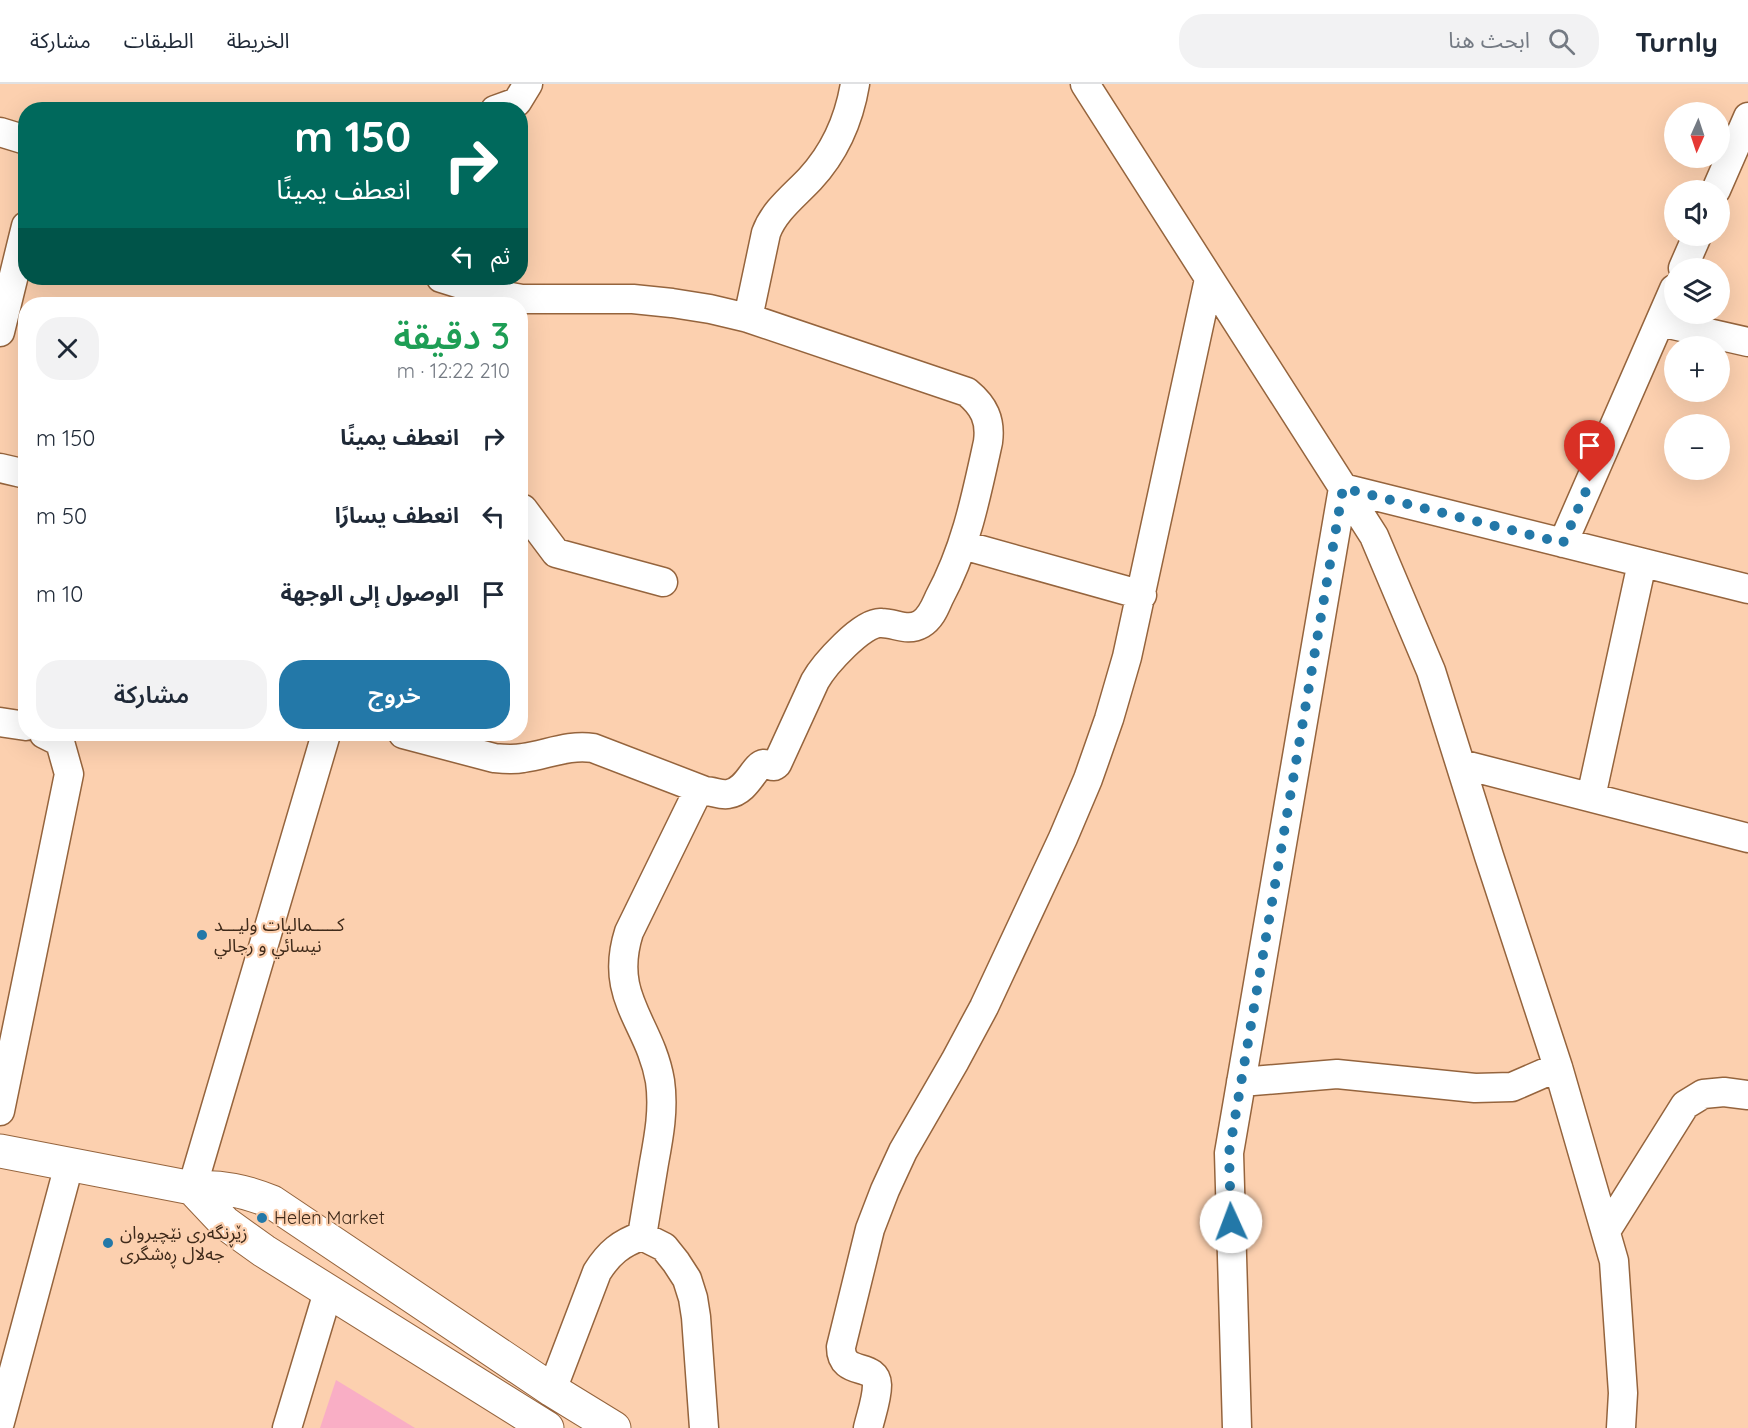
<!DOCTYPE html>
<html lang="ar">
<meta charset="utf-8">
<style>
body{margin:0;font-family:Quicksand,"Noto Sans Arabic",sans-serif;background:#f2f2f3;color:#1f2937;direction:rtl;height:100vh;display:flex;flex-direction:column;font-size:22px;white-space:nowrap}
*{box-sizing:border-box;margin:0}
p{font-size:20px;color:#747a83}
.icon{flex:none;width:33px;height:33px;fill:none;stroke:currentColor;stroke-width:2;stroke-linecap:round;stroke-linejoin:round}
.map{position:relative;flex:1;overflow:hidden;direction:ltr}
.panel{position:absolute;left:18px;top:213px;width:510px;height:444px;display:flex;flex-direction:column;background:#fff;border-radius:24px;box-shadow:0 6px 24px #0002;direction:rtl}
.panel>*{flex:none}
.guide{position:absolute;left:18px;top:18px;width:510px;height:183px;border-radius:24px;box-shadow:0 6px 24px #0002;direction:rtl;background:#00695c;color:#fff;overflow:hidden}
.needle{width:39px;rotate:183deg}
.controls{position:absolute;left:1664px;top:18px;display:grid;gap:12px}
.controls a{display:grid;place-items:center;width:66px;height:66px;border-radius:50%;background:#fff;box-shadow:0 6px 24px #0002;font-size:30px}
.pin{position:absolute;display:grid;place-items:center;width:51px;height:51px;color:#fff;margin:-62px -26px;border-radius:50% 50% 50% 0;rotate:-45deg;box-shadow:0 0 6px #0007}
.pin .icon{rotate:45deg}
.me{position:absolute;width:66px;margin:-33px;rotate:358deg;stroke-linejoin:round;filter:drop-shadow(0 0 4px #0008)}
.turn{display:flex;align-items:center;gap:21px;height:126px;padding:0 18px;font-size:27px}
.turn .icon{width:78px;height:78px;stroke-width:2.5}
.turn b{display:block;font-size:42px;line-height:51px}
.then{display:flex;align-items:center;height:57px;padding:0 18px;background:#0003;gap:12px;font-size:22px}
.round{display:grid;place-items:center;flex:none;width:63px;height:63px;border-radius:24px;background:#f2f2f3}
.head{display:flex;align-items:center;justify-content:space-between;height:102px;padding:0 18px}
h1{font-size:36px;font-weight:600;line-height:45px;color:#1e9e55}
.cta{display:flex;gap:12px;margin-top:auto;padding:12px 18px}
.cta a{flex:1;height:69px;border-radius:24px;background:#2378a8;color:#fff;font-size:24px;font-weight:600;line-height:69px;text-align:center}
.cta a+a{background:#f2f2f3;color:#1f2937}
ul{padding:0;list-style:none}
li{display:flex;align-items:center;gap:18px;height:78px;padding:0 18px}
li div{flex:1}
li b{display:block;font-size:22px}
li em{font-style:normal}
header{display:flex;align-items:center;gap:36px;box-sizing:border-box;height:84px;padding:0 30px;background:#fff;border-bottom:2px solid #e0e1e3}
header strong{font-size:28px}
nav{display:flex;gap:33px;margin-inline-start:auto;font-size:21px}
.search{width:420px;height:54px;background:#f2f2f3;display:flex;align-items:center;gap:15px;box-sizing:border-box;padding:0 21px;border-radius:24px;color:#747a83;font-size:22px}
.map>svg:first-child{display:block}
</style>
<header>
<strong>Turnly</strong>
<div class="search"><svg class="icon" aria-label="search" viewBox="0 0 24 24"><circle cx="10" cy="10" r="6"/><path d="M15 15l6 6"/></svg>ابحث هنا</div>
<nav><a>الخريطة</a><a>الطبقات</a><a>مشاركة</a></nav>
</header>
<div class="map">
<svg width="1748" height="1344" viewBox="0 0 1748 1344">
<rect width="100%" height="100%" fill="#fcd0af"/>
<path fill="#f9aec5" d="M336,1296L415,1344H320Z"/>
<g fill="none" stroke-linecap="round" stroke-linejoin="round">
<g stroke="#95643d" stroke-width="31">
<path id="street" d="M1085,0L1374,452L1431,587L1489,772L1558,983L1614,1177L1623,1309L1621,1344
M495,26L517,18L528,0
M0,48L26,56
M1716,106L1748,33
M1683,184L1697,152
M441,194L489,209L522,215H633L672,219L710,225L748,234L967,308C984,322 991,336 988,358C976,413 966,464 939,514C935,523 931,534 921,540C907,548 896,539 881,539C863,537 824,581 815,597L777,680L774,682C771,682 768,680 764,680C754,681 748,707 728,710C717,712 707,702 696,711L629,848C608,914 650,938 660,997C664,1025 659,1052 654,1079C650,1103 646,1128 642,1152
M748,234L766,149C774,127 794,112 810,95C835,68 849,36 855,0
M1660,238L1748,258
M0,248L26,142
M0,384L26,390
M520,425H523L556,469L663,498
M1563,459L1674,205
M963,461L1142,511
M0,638L26,642
M403,650L494,674C504,675 513,676 523,674C546,671 569,660 593,664L705,707
M1461,680L1748,754
M1591,713L1642,479
M1241,998L1337,990L1475,1004L1512,1003L1558,983
M0,1027L69,690L60,658L44,650
M192,1104L326,650
M1606,1147L1685,1021L1703,1010L1724,1008L1748,1011
M552,1306L597,1188C609,1169 621,1159 642,1152L664,1163L676,1178L687,1195L693,1214L696,1233L704,1344
M0,1338L69,1081
M287,1344L328,1208
M868,1344C871,1331 877,1315 877,1301C876,1277 841,1294 841,1263L870,1145L885,1106L903,1067L955,977L984,923L1063,754L1088,695L1109,635L1127,573L1209,195
M1237,1344L1229,1069L1343,404L1748,505"/>
</g>
<g stroke="#95643d" stroke-width="35">
<path id="secondary" d="M0,1067L192,1104C222,1102 245,1107 272,1118L552,1306L614,1344
M192,1104L225,1139L264,1167L547,1344"/>
</g>
<use href="#street" stroke="#fff" stroke-width="28"/>
<use href="#secondary" stroke="#fff" stroke-width="33"/>
</g>
<g fill="none" stroke-linecap="round" stroke-linejoin="round">
<path stroke="#2378a8" stroke-width="10" stroke-dasharray="0 18" d="M1231,1138L1229,1069L1343,404L1563,459L1590,398"/>
</g>
<g fill="#2378a8" stroke="#fcd0af" stroke-width="2">
<circle cx="202" cy="851" r="6"/>
<circle cx="262" cy="1134" r="6"/>
<circle cx="108" cy="1159" r="6"/>
</g>
<g text-anchor="middle" stroke-width="4.5" stroke-linejoin="round" paint-order="stroke">
<g font-size="18" fill="#3f2a1a" stroke="#fcd0af" text-anchor="start">
<text x="214" y="847">كـــــمالیات ولیـــد<tspan x="214" dy="21">نیسائي و رجالي</tspan></text>
<text x="274" y="1140">Helen Market</text>
<text x="120" y="1155">زێڕنگەری نێچیروان<tspan x="120" dy="21">جەلال ڕەشگری</tspan></text>
</g>
</g>
</svg>
<div class="controls">
<a><svg class="needle" viewBox="-14 -14 28 28"><path d="M0-13l5 13h-10z" fill="#e53935"/><path d="M0 13l5-13h-10z" fill="#747a83"/></svg></a>
<a><svg class="icon" aria-label="sound" viewBox="0 0 24 24"><path d="M4 9h4l5-4v14l-5-4H4zM17 9q2 3 0 6"/></svg></a>
<a><svg class="icon" aria-label="layers" viewBox="0 0 24 24"><path d="M12 4l9 5-9 5-9-5zM3 14l9 5 9-5"/></svg></a>
<a>+</a>
<a>−</a>
</div>
<div class="pin" style="left:1590px;top:398px;background:#d93025"><svg class="icon" aria-label="arrive" viewBox="0 0 24 24"><path d="M6 21V4h12l-3 4 3 4H6"/></svg></div>
<svg class="me" style="left:1231px;top:1138px" viewBox="-20 -20 40 40"><circle r="19" fill="#fff"/><path d="M0-13L10 11 0 6-10 11z" fill="#2378a8"/></svg>
<div class="guide">
<div class="turn"><svg class="icon" aria-label="right" viewBox="0 0 24 24"><path d="M7 20v-9h11M14 6l5 5-5 5"/></svg><div><b>150 m</b>انعطف يمينًا</div></div>
<div class="then">ثم<svg class="icon" aria-label="left" viewBox="0 0 24 24"><path d="M17 20v-9H6M10 6l-5 5 5 5"/></svg></div>
</div>
<section class="panel">
<div class="head"><div><h1>3 دقيقة</h1><p>210 m · 12:22</p></div><a class="round"><svg class="icon" aria-label="close" viewBox="0 0 24 24"><path d="M6 6l12 12M18 6L6 18"/></svg></a></div>
<ul>
<li><svg class="icon" aria-label="right" viewBox="0 0 24 24"><path d="M7 20v-9h11M14 6l5 5-5 5"/></svg><div><b>انعطف يمينًا</b></div><em>150 m</em></li>
<li><svg class="icon" aria-label="left" viewBox="0 0 24 24"><path d="M17 20v-9H6M10 6l-5 5 5 5"/></svg><div><b>انعطف يسارًا</b></div><em>50 m</em></li>
<li><svg class="icon" aria-label="arrive" viewBox="0 0 24 24"><path d="M6 21V4h12l-3 4 3 4H6"/></svg><div><b>الوصول إلى الوجهة</b></div><em>10 m</em></li>
</ul>
<div class="cta"><a>خروج</a><a>مشاركة</a></div>
</section>
</div>
